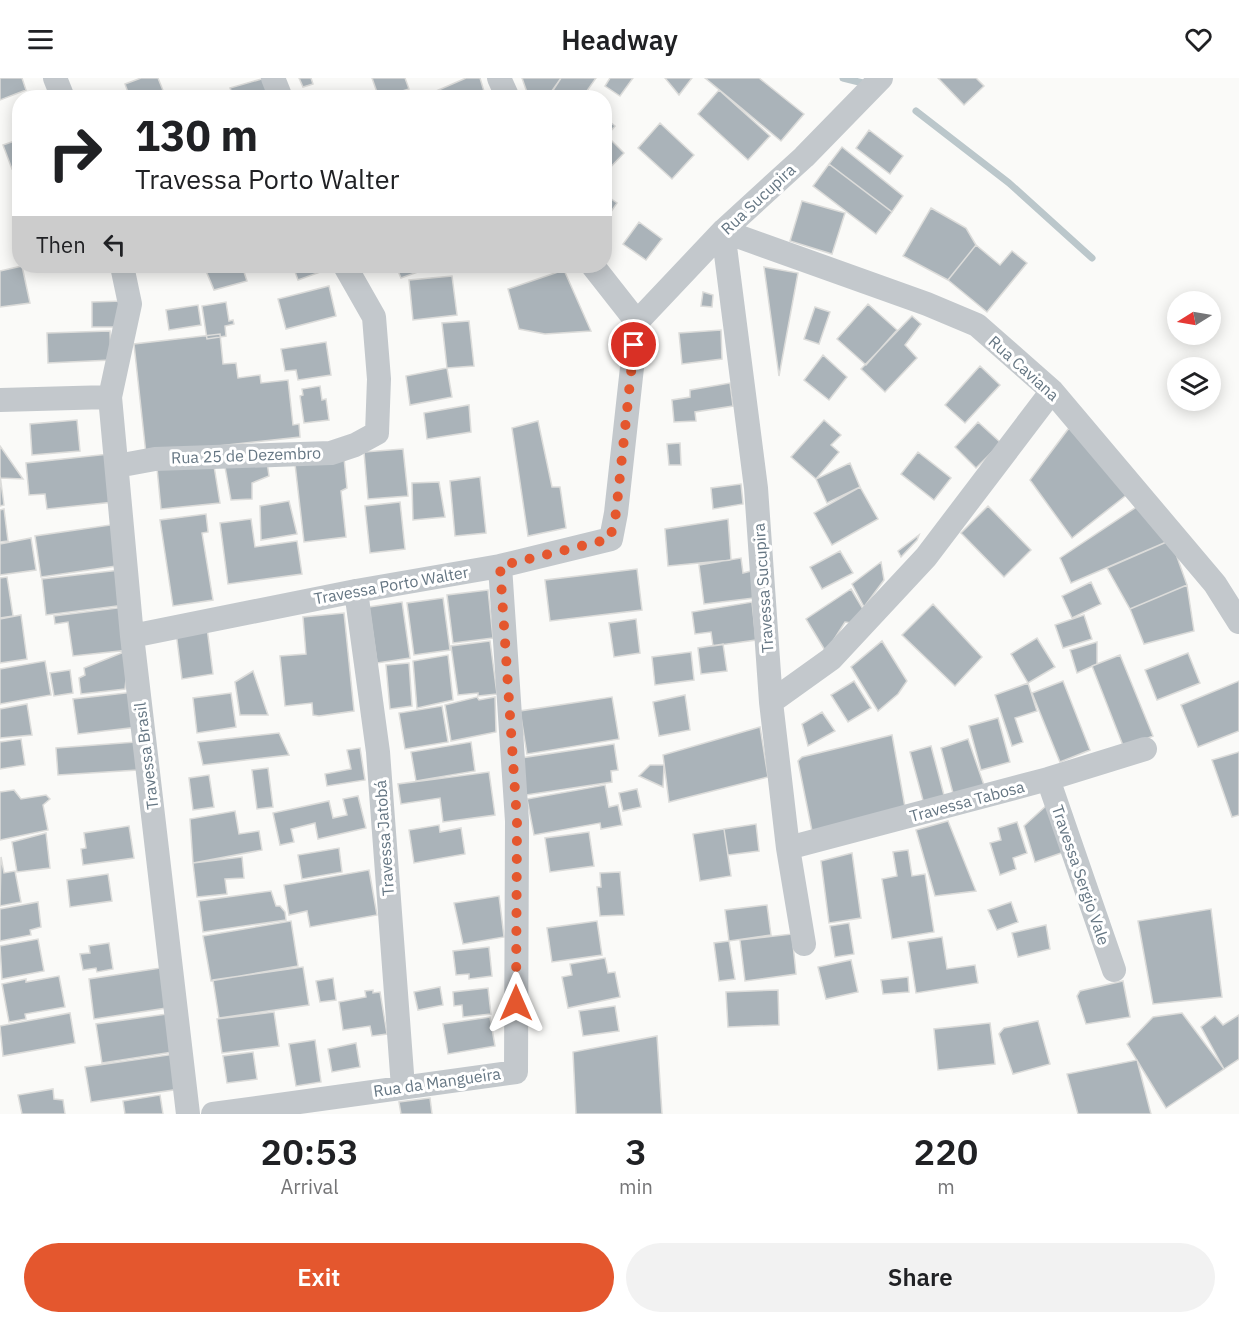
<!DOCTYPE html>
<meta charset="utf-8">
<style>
body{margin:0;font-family:"IBM Plex Sans",sans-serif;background:#f2f2f2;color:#202124;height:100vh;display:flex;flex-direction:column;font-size:22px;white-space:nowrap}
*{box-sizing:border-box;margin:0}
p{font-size:20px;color:#757577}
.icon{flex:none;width:33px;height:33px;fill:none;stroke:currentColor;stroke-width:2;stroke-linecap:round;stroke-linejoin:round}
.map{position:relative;height:1036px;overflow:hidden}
.drawer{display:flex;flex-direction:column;background:#fff;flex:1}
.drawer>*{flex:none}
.guide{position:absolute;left:12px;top:12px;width:600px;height:183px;border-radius:24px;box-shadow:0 3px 15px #0003;background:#fff;color:#202124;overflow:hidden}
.needle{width:39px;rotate:259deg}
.buttons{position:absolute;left:1167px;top:213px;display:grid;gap:12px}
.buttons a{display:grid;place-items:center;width:54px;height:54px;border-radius:50%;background:#fff;box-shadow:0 3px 15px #0003;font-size:30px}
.pin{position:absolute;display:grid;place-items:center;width:51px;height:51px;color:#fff;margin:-26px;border:3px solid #fff;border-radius:50%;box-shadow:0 2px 6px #0007}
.me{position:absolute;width:66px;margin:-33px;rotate:0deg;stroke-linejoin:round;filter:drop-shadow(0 0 4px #0008)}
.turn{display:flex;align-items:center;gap:21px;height:126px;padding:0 24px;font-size:27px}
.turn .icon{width:78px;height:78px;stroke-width:2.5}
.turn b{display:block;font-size:42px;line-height:51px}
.then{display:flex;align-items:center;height:57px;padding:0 24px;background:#0003;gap:12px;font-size:22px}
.eta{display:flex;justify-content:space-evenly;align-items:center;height:102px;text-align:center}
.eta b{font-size:36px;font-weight:600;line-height:42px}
.button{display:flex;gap:12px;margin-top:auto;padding:12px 24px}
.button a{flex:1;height:69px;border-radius:36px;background:#e4572e;color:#fff;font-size:24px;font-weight:600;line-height:69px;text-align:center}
.button a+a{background:#f2f2f2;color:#202124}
header{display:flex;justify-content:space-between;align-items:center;height:78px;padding:0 24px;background:#fff;font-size:27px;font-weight:600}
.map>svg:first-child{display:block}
</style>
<header><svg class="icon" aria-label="menu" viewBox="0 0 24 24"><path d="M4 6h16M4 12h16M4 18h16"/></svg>Headway<svg class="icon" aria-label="heart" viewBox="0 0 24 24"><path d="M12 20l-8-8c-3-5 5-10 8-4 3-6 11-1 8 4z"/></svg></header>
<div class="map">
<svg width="1239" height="1036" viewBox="0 0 1239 1036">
<rect width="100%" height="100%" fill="#fafaf8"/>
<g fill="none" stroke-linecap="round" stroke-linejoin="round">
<path stroke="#bbc7cb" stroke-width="7" d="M843,0L863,5
M916,33L1009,105L1092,180"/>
</g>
<path fill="#aab3b9" stroke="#dcdcda" stroke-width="1.5" d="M0,0H22L26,12L0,22Z
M141,0H158L166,20H130L125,6Z
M265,0L277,20H234L230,10Z
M299,0H311L313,6L303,9Z
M372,0H405L409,11L379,20Z
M466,0H480L486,20H436L434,14Z
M522,0H561L547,20H529Z
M561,0H596L582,20H548Z
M610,0H633L620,18L605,8Z
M665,0H692L679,17Z
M705,0H759L804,36L781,63Z
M938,0H976L984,8L964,27Z
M719,12L770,58L748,82L698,36Z
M604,39L615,48L604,61Z
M660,45L694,77L672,101L638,70Z
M869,52L903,78L890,96L856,70Z
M20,61V88L12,91L3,67Z
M610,61L624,75L604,96V66Z
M842,69L903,118L892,134L829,86Z
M829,86L892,134L876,156L813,108Z
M604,116L617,125L604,144Z
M802,123L845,135L832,176L790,163Z
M931,130L966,150L976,167L948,202L903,178Z
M639,144L662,161L646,182L623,166Z
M976,167L1000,187L1012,173L1027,185L987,234L948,202Z
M22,188L30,225L0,229V193Z
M204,188H242L247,203L214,212Z
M293,188H334V189L298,202Z
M396,188H425L426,191L401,200Z
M487,188H505L490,194Z
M764,189L798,195L779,298Z
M564,192L591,253L545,256L519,251L508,211Z
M452,198L457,237L413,242L409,202Z
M329,208L336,238L286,251L278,221Z
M703,214L713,217L712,229L701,228Z
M123,223L124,249H92V224Z
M226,224L229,243L233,242L234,246L225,248L226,258L207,261L202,228Z
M868,226L897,252L866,287L837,261Z
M198,227L201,247L169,252L166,232Z
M815,229L830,234L819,266L804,261Z
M912,238L921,246L905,267L917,280L885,314L861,291Z
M469,243L474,288L447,290L442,245Z
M721,252L722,281L682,286L679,255Z
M110,253L111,282L48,285L47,255Z
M220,256L223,286L236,285L238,300L260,297L261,305L288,302L293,347L299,346L300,359L146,376L134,266Z
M326,264L331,297L298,302L296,292L285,293L281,271Z
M823,277L847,299L829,322L804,302Z
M980,288L1000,307L965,345L945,327Z
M447,290L452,319L410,327L406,298Z
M730,305L733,328L695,334L696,343L674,344L672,322L690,319V312Z
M320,308L322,322L326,321L329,342L304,345L300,318L303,317L302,311Z
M469,327L471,354L427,361L424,335Z
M77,342L80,373L32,377L30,346Z
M824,342L841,357L831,367L839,374L816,401L791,379Z
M538,343L552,409H560L566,450L528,458L512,350Z
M978,344L1001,365L976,390L955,369Z
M1069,350L1129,415L1072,460L1030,402Z
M680,365L681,387H669L667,366Z
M0,368L23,401L0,400Z
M403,371L408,418L368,421L364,374Z
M918,374L951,400L934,422L901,396Z
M109,376L114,424L47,431L45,416L29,417L26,385Z
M344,380L347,410L341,413L346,459L304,464L295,386Z
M267,384L269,398L252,405V421L231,422L225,389Z
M850,385L860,409L827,425L816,401Z
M214,388L220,425L161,431L157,390Z
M0,397L4,427L0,428Z
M480,399L486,455L455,458L450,403Z
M439,404L445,439L413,442L412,405Z
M741,406L743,426L713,431L711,410Z
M860,409L878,441L832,467L814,435Z
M289,423L297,456L261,462L260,428Z
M400,424L405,471L370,475L365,428Z
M988,428L1031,472L1004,499L961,455Z
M1138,428L1171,462L1071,505L1060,480Z
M4,431L8,463L0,464V432Z
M206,436L208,454L202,455L213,522L173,528L160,442Z
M251,441L255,469L297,463L302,496L228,506L220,445Z
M728,441L731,482L668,488L665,451Z
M117,446L123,487L41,499L35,458Z
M919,457L917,462L901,479L898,473Z
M31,460L36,492L0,497V466Z
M1171,462L1187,507L1130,531L1107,490Z
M840,473L853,495L822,511L810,489Z
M741,480L743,495L751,493L754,520L704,526L699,487Z
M881,484L884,502L864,529L852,506Z
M637,491L642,532L550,543L545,502Z
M120,492L125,527L46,537L42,501Z
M7,499L13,538L0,540V500Z
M1091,504L1101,526L1072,540L1062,518Z
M1187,507L1194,553L1144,566L1130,531Z
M851,511L866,536L852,545L845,544L826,574L806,541Z
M488,512L493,560L453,565L447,517Z
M443,520L450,572L414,577L407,525Z
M402,524L410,580L377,585L369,529Z
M752,524L756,562L713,568L711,554L695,556L692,534Z
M933,526L982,579L955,608L902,557Z
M125,529L129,572L73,578L68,544L55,546L54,538Z
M344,535L354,633L319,638L313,637L312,625L285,628L280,578L306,576L303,539Z
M21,537L27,581L0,585V541Z
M1084,537L1092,561L1063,570L1055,547Z
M636,541L640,575L614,579L609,545Z
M207,550L213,596L182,601L176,554Z
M1037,560L1055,589L1028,605L1011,576Z
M490,563L497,616L478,618V615L458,617L451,568Z
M882,563L907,603L898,616L878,633L851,589Z
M1097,564V586L1077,595L1070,572Z
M723,566L727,593L701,596L698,570Z
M129,572L125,611L81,616L79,600L85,597L84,590Z
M691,574L694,602L655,607L652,579Z
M1188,575L1200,605L1157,622L1145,592Z
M448,577L453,622L417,630L413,583Z
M1120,577L1153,658L1124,670L1092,588Z
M45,583L51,617L0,626V591Z
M409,585L412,628L390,631L386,587Z
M70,592L73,615L54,618L50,595Z
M253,593L268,637H240L235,604Z
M854,603L871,630L848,644L831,617Z
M1063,603L1090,672L1060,684L1032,615Z
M1239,603V653L1198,669L1181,627Z
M1028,605L1037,633L1015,640L1023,664L1012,668L995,617Z
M134,614L138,649L78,656L73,621Z
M231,615L236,649L197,655L193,620Z
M685,617L690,652L659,658L653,624Z
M477,619L479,622L495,619L496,654L451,663L445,627Z
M612,619L619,661L527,676L520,633Z
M27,626L32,657L0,660V631Z
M442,628L448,664L405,671L399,635Z
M822,634L835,653L808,668L802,646Z
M998,640L1010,684L981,692L969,648Z
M760,649L768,699L669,724L663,677Z
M279,655L289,677L203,687L198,664Z
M892,657L905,729L812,753L798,683L802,679Z
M21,661L25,687L0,691V664Z
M968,661L985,710L954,719L941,670Z
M136,664L138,692L58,697L56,670Z
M471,664L475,693L416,703L411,674Z
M614,666L618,692L611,693L612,704L526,717L521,680Z
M931,668L945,721L924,726L910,674Z
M360,670L365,702L327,708L325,696L351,691L347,672Z
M1239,674V737L1232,739L1212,682Z
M650,687H664L663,709L639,698Z
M268,690L273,729L257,731L252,692Z
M489,694L495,737L443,744L440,720L401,726L398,706Z
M209,697L214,729L193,732L189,700Z
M605,707L609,729L618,727L622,747L601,751L600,745L534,757L527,721Z
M637,711L641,729L623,733L619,715Z
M14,712L21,721L46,717L50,721L43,727L48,752L0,762V714Z
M358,718L366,750L318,761L315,745L291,751L294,764L280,767L273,735L329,723L333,740L347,737L343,721Z
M1047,727L1067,773L1035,784L1024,748Z
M235,733L239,756L259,753L262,772L193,785L190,741Z
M948,743L976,813L935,818L916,752Z
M1017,744L1027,775L1013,780L1016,791L1000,797L990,765L1001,762L998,750Z
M756,746L759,773L728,777L724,751Z
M439,747L440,754L461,750L465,776L414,785L409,752Z
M129,748L134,780L83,787L81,771L86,770L84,755Z
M724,751L731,798L700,803L693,756Z
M589,754L594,788L550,794L545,760Z
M46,755L50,790L17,794L12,764Z
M339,770L342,794L302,801L298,777Z
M908,772L912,798L925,796L934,854L892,861L882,801L897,798L893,774Z
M852,775L861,840L829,845L821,783Z
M1,779L4,795L15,793L21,824L0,828Z
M242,779L244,800L225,801L227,816L197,819L193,785Z
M369,792L377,837L310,849L307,833L289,837L284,807Z
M620,794L624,837L600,838L597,809H601L600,795Z
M108,796L112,823L70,829L67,802Z
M271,813L276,828H280L285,834L286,842L203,854L199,823Z
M499,818L504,859L463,866L454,825Z
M38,824L41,849L30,852L31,857L0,863V831Z
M1011,824L1018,844L997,852L988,832Z
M767,827L771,857L729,863L725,832Z
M1211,831L1222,919L1153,926L1138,843Z
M291,843L298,888L211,903L203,858Z
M597,843L602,877L552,884L547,850Z
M849,845L854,876L835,879L830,848Z
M1046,847L1050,871L1018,879L1012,855Z
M792,856L796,896L745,903L740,862Z
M942,859L947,891L975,887L978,905L916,915L908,864Z
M38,861L44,893L2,901L0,868Z
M729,863L735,901L719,903L714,865Z
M109,865L113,891L97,894L96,890L83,892L80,876L90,875L89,868Z
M489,869L492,898L469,901V896L456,897L453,873Z
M605,880L608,895L615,894L620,919L568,930L562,899L572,897L570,886Z
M851,882L858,914L826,921L818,889Z
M167,889L173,929L94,941L89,901Z
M303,889L309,927L219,940L213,902Z
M59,898L65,929L25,936L26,941L9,944L2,906L26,901V904Z
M908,899L909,914L883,916L881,902Z
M333,900L336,922L320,924L316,903Z
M1123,903L1130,939L1086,946L1077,918L1080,913Z
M440,909L443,927L418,932L414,914Z
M488,910L491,936L463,939L462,927L454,928L453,914Z
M373,912V915L380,914L387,956L372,958L370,948L343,952L339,924L366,919L365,913Z
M778,912L779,947L728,949L726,914Z
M615,928L619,953L583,958L579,933Z
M274,934L279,968L222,975L217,941Z
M70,935L75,965L3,978L0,948Z
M174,935L179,973L102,985L96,946Z
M1182,935L1224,991L1166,1030L1127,966L1153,939Z
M1239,937V981L1224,991L1201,949L1215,938L1223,947Z
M490,939L495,968L448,976L443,946Z
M1038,943L1050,986L1013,996L999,956L1004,950Z
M990,945L995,986L938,992L934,951Z
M657,958L662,1036H576L573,974Z
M315,962L321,1004L296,1008L289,966Z
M356,965L360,989L332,994L328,971Z
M253,974L257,1001L227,1005L223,978Z
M175,976L180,1011L91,1024L85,989Z
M1137,982L1151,1036H1078L1067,996Z
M53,1011L54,1021L63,1022L65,1036H22L18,1017Z
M160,1017L163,1036H125L123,1023Z
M430,1020L432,1036H401L399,1024Z"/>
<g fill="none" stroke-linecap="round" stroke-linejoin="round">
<path stroke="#c3c8cc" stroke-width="24" d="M55,0L63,20
M273,0L281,20
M499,0L508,20
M122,188L130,226L110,319L132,558L188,1036
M593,188L637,244
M637,244L723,153L804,79L881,0
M0,322L110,319
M117,388L155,381L331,375L355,367L377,355L379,301L374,239L345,188
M356,513L378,674L403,1009
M132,558L356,513L500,488L611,461L616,435L637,244
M771,624L831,581L926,479L1052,313
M1048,701L1114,892
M788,770L1048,701L1145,671
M804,866L788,770L771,624L756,410L723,153L927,226L977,247L1052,313L1215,506L1239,544
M213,1036L516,994L517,743L500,488"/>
</g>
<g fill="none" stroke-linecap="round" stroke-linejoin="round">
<path stroke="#e4572e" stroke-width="10" stroke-dasharray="0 18" d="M516,925L517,743L500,488L610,461L616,435L634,267"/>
</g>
<g text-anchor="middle" stroke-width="6" stroke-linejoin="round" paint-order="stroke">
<g font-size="16" fill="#657683" stroke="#fff">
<text transform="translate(758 121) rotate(-43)" y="6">Rua Sucupira</text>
<text transform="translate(1024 290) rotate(42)" y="6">Rua Caviana</text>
<text transform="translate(246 377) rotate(-2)" y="6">Rua 25 de Dezembro</text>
<text transform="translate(391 507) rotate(-10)" y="6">Travessa Porto Walter</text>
<text transform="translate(763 510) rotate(-94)" y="6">Travessa Sucupira</text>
<text transform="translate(146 678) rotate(-97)" y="6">Travessa Brasil</text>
<text transform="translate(967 723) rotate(-15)" y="6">Travessa Tabosa</text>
<text transform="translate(384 760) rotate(-94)" y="6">Travessa Jatobá</text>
<text transform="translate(1081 797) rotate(71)" y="6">Travessa Sergio Vale</text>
<text transform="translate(437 1004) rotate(-8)" y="6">Rua da Mangueira</text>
</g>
</g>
</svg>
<div class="buttons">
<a><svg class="needle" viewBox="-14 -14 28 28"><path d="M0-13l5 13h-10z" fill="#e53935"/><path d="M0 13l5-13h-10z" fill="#757577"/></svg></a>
<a><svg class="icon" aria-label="layers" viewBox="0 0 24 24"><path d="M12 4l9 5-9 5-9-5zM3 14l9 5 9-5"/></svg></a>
</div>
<div class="pin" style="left:634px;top:267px;background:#d93025"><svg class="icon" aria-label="arrive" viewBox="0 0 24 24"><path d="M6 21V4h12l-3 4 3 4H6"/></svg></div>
<svg class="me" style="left:516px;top:925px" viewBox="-20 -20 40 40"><path d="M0-17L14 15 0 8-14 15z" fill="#e4572e" stroke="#fff" stroke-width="4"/></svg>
<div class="guide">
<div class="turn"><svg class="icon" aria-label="right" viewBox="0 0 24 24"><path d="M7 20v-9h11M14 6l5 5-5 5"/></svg><div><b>130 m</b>Travessa Porto Walter</div></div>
<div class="then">Then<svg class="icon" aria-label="left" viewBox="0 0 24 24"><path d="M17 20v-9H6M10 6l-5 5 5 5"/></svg></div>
</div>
</div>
<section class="drawer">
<div class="eta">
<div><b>20:53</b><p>Arrival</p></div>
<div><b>3</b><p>min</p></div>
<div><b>220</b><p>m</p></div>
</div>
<div class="button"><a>Exit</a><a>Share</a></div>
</section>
